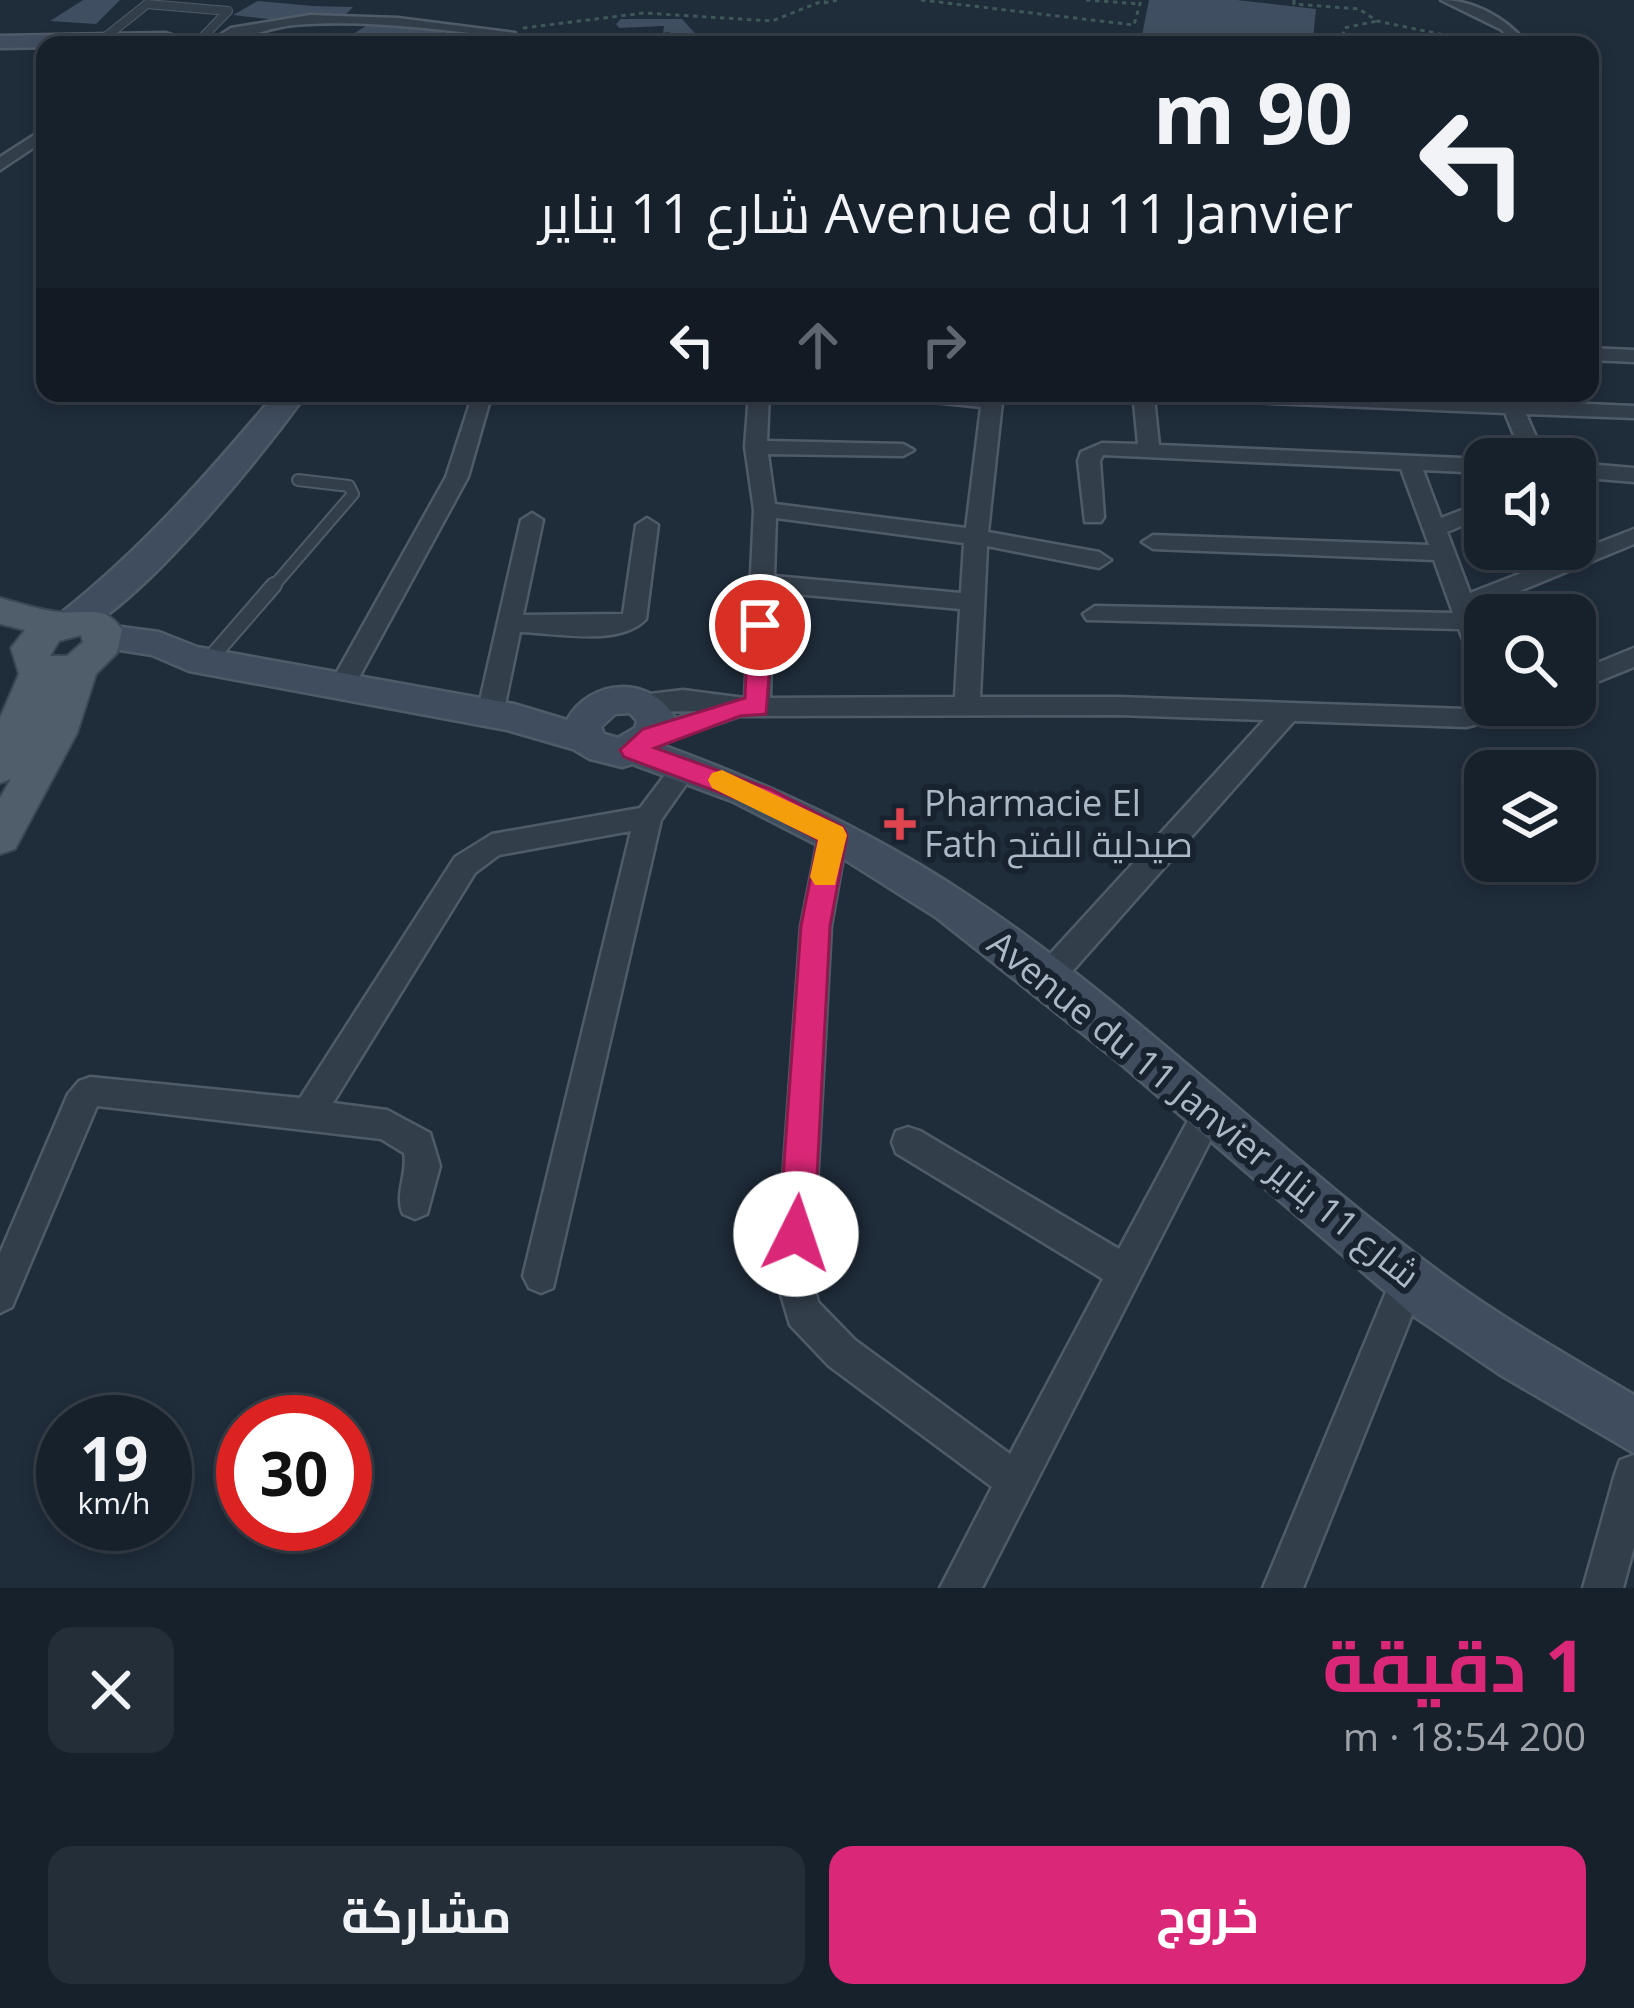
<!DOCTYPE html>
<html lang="ar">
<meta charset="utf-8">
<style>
body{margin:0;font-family:"Open Sans",Cairo,sans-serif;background:#242e38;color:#f1f3f6;direction:rtl;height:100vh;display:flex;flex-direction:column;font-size:45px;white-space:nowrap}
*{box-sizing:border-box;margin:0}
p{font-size:39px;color:#9ea3a9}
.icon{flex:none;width:66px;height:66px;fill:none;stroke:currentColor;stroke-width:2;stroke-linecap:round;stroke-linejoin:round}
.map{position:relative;height:1588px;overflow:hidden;direction:ltr}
.drawer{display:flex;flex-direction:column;background:#17212c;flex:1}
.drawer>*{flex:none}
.banner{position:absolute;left:36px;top:36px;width:1563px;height:366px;border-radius:24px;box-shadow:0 6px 18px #0003,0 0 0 3px #363e48;direction:rtl;background:#17212c;color:#f1f3f6;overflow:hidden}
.fabs{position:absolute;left:1464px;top:438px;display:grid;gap:24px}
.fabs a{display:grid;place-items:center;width:132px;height:132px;border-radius:24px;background:#17212c;box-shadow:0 6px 18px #0003,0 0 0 3px #363e48;font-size:60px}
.speed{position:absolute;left:36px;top:1395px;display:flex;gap:24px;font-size:60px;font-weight:700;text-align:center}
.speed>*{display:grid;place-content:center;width:156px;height:156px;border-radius:50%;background:#17212c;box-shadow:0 6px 18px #0003,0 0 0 3px #363e48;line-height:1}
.speed small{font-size:30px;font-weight:400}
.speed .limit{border:18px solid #d22;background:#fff;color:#111}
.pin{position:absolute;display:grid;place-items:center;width:102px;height:102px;color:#fff;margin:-51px;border:6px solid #fff;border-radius:50%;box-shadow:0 3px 12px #0007}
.me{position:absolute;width:132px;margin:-66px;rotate:4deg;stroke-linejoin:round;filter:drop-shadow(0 0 9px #0008)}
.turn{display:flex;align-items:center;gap:42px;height:252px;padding:0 48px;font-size:54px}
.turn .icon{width:156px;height:156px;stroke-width:2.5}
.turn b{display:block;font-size:84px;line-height:102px}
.lanes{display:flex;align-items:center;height:114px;padding:0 48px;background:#0003;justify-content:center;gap:60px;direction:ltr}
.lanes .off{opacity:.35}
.round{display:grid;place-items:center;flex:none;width:126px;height:126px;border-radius:24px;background:#242e38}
.head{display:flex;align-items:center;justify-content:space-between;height:204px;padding:0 48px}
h1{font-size:72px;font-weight:700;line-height:90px;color:#db2777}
.primary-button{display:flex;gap:24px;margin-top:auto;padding:24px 48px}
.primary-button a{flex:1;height:138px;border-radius:24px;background:#db2777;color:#fff;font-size:48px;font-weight:700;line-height:138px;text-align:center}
.primary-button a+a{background:#242e38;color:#f1f3f6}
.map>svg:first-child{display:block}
</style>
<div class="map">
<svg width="1634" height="1588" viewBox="0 0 1634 1588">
<rect width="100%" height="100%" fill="#1f2c3a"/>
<path fill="#3f4e60" d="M83,0H120L96,24L50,21Z
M1149,0H1237L1316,9L1313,40L1281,38L1279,45H1140Z
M258,1L313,6L353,7L342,18L303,14L294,22L233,15Z
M682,19L703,42H671L669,32L663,33L664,26L619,28L616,24L621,19Z
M369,24L409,25L499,45H390L396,41L353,34Z"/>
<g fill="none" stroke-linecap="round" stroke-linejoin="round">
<g stroke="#505b68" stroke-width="10">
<path id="lane-far2" d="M98,43L147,4L228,11L195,45"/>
</g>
<g stroke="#505b68" stroke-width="14">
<path id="lane-far1" d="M272,588L353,494L349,486L298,480"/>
</g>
<g stroke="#505b68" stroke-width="18">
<path id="lane" d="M208,661L274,585"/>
</g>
<g stroke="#505b68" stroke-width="5">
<path id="street" d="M1441,0C1475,0 1508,19 1528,45H1513L1502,30Z
M310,15L398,18L515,33L507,45H493L499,36C431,29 362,19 294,25C262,28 232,45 204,45L231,28Z
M736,39L742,45H724Z
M45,128V140L0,170V157Z
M1590,348L1634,350V362L1590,360Z
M492,393L468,477L350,694H332L328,688L446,477L473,394Z
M749,393H769L767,441L903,444L914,450L903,456L768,454L775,504L966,528L981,407L906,399L896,393H1003L988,532L1099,552L1111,560L1099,568L987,546L980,697H1117L1466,709L1485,704L1531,705L1527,712L1466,727L1294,721L1061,984L1050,988L1039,984L1035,975L1039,966L1264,720L1117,715L740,716L652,746L643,743L639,736L643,729L699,711L642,712L633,710L629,703L633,696L683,690L745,698L754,510L745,447ZM776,518L964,543L961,593L774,576ZM773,592L960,609L955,697L770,698Z
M1133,393H1313L1499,400L1501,393H1515L1520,401L1634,406V418L1526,414L1546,459H1524L1505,413L1154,398L1159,445L1485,459V473L1423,470L1441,518L1485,501V516L1447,532L1470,593L1634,529V544L1476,609L1485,633V674L1473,665L1459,629L1087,620L1083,614L1095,606L1453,613L1434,560L1153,549L1142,542L1153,535L1429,545L1401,469L1103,455L1100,461L1104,517L1101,522H1085L1078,461L1081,452L1102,443L1138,444Z
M1575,463L1634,468V482L1575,477Z
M532,513L543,520L523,615L623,614L636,525L647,518L658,525L646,619C620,647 556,633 520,632L503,714L490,723L477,714L521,520Z
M1634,648V667L1575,691V672Z
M686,756L699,766L661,820L553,1288L541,1293L529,1288L523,1276L631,831L499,855L475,873L333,1103L387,1110L430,1133L440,1166L427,1214L415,1219L403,1214C394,1194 408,1175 404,1153L381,1139L97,1106L12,1307L0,1313V1253L68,1094L79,1081L90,1077L300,1098L455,857L492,834L640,808L677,759Z
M833,824L843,827L847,835L831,926L812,1278L818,1302L855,1340L1010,1454L1103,1279L896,1153L892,1142L896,1131L908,1127L920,1131L1119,1249L1199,1100L1210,1095L1221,1100L1226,1110L982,1588H940L992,1487L829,1366L790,1325L776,1278L801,926L819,835L823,827Z
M1408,1263L1420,1268L1426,1280L1303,1588H1263L1396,1268Z
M1634,1455V1547L1623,1588H1583L1615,1474L1620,1460Z"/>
</g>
<g stroke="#505b68" stroke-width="5">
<path id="secondary" d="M165,33L172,35L177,45L0,48V36Z
M276,393H307C260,458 153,590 86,629C77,634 69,633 60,630L55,622L60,614C142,549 209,473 276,393Z
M106,625L159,632L197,647L514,704L567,720C591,678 650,675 675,718L665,746C771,785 871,831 966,894C1138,1008 1283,1158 1449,1279C1508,1322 1572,1358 1634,1395V1453L1499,1374L1415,1317L1120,1063L937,918L839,856L734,802L632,764L622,767L590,759L573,749L507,730L189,671L152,655L94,646L88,637L94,628ZM630,713L637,721L635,728L618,738L604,734L601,727L615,714Z"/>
</g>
<g stroke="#3c4754" stroke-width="4">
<path id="primary" d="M0,598C19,603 40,610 59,612C83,615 106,603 122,630L117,653L96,674L77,733L15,849L0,854V798L11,779L0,783V718L19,674L11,648L25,630L0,624ZM81,635L83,642L67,656H50L59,641Z"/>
</g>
<path stroke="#3e5759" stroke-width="3" stroke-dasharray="4.5 4.5" stroke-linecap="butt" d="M921,0L1134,25L1141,0
M1086,0L1140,4
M1294,0V4L1359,9L1377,21L1493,45
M824,3L837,0
M523,28L644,13L772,21L825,0
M1342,45L1344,28L1377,21"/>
<use href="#lane-far2" stroke="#323e4a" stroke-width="8"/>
<use href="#lane-far1" stroke="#323e4a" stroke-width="10"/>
<use href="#lane" stroke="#323e4a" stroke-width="14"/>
<use href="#street" fill="#323e4a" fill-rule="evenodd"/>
<use href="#secondary" fill="#404d5e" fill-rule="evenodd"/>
<use href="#primary" fill="#505d6b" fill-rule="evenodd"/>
</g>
<path fill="#db2777" stroke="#8e194d" stroke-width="3" d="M760,616L773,625L766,714L740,716L655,748L770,789L843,827L847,835L830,926L814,1234L808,1246L796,1251L784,1246L779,1234L801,926L818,840L751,804L624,757L620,750L643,729L745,698L748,625Z"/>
<path fill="#f59e0b" d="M722,770L843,827L847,835L835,885H815L810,877L818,840L712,788L708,780L712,773Z"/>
<path fill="#e0444e" stroke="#18232f" stroke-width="4.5" d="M894 806h12v12h12v12h-12v12h-12v-12h-12v-12h12z"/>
<g text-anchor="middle" stroke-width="12" stroke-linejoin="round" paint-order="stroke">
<g font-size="36" fill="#adb8c7" stroke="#18232f" text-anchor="start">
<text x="924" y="816">Pharmacie El<tspan x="924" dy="41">Fath صيدلية الفتح</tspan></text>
</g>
<g font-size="36" fill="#adb8c7" stroke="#18232f">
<text transform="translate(1204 1109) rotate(39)" y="13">Avenue du 11 Janvier شارع 11 يناير</text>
</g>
</g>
</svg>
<div class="fabs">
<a><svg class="icon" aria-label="sound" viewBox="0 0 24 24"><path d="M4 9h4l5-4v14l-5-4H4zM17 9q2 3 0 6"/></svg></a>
<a><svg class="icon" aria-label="search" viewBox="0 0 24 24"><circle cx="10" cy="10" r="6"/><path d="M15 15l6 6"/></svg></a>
<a><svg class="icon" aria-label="layers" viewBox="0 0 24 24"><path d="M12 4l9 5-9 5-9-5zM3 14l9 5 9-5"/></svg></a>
</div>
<div class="speed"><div>19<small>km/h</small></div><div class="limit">30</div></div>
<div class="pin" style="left:760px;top:625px;background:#d93025"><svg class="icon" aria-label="arrive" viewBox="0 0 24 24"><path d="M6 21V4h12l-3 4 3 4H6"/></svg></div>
<svg class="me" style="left:796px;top:1234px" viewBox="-20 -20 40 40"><circle r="19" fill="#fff"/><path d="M0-13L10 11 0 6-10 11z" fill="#db2777"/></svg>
<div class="banner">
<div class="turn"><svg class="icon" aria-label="left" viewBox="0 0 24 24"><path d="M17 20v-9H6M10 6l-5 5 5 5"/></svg><div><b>90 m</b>Avenue du 11 Janvier شارع 11 يناير</div></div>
<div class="lanes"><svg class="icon" aria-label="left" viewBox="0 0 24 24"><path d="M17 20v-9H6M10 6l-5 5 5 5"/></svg><svg class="icon off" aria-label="ahead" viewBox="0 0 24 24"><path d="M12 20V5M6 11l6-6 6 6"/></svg><svg class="icon off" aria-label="right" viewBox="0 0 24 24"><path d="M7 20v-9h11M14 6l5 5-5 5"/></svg></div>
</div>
</div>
<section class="drawer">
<div class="head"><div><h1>1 دقيقة</h1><p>200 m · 18:54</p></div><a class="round"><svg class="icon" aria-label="close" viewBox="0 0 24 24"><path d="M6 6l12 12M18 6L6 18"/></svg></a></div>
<div class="primary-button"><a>خروج</a><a>مشاركة</a></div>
</section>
